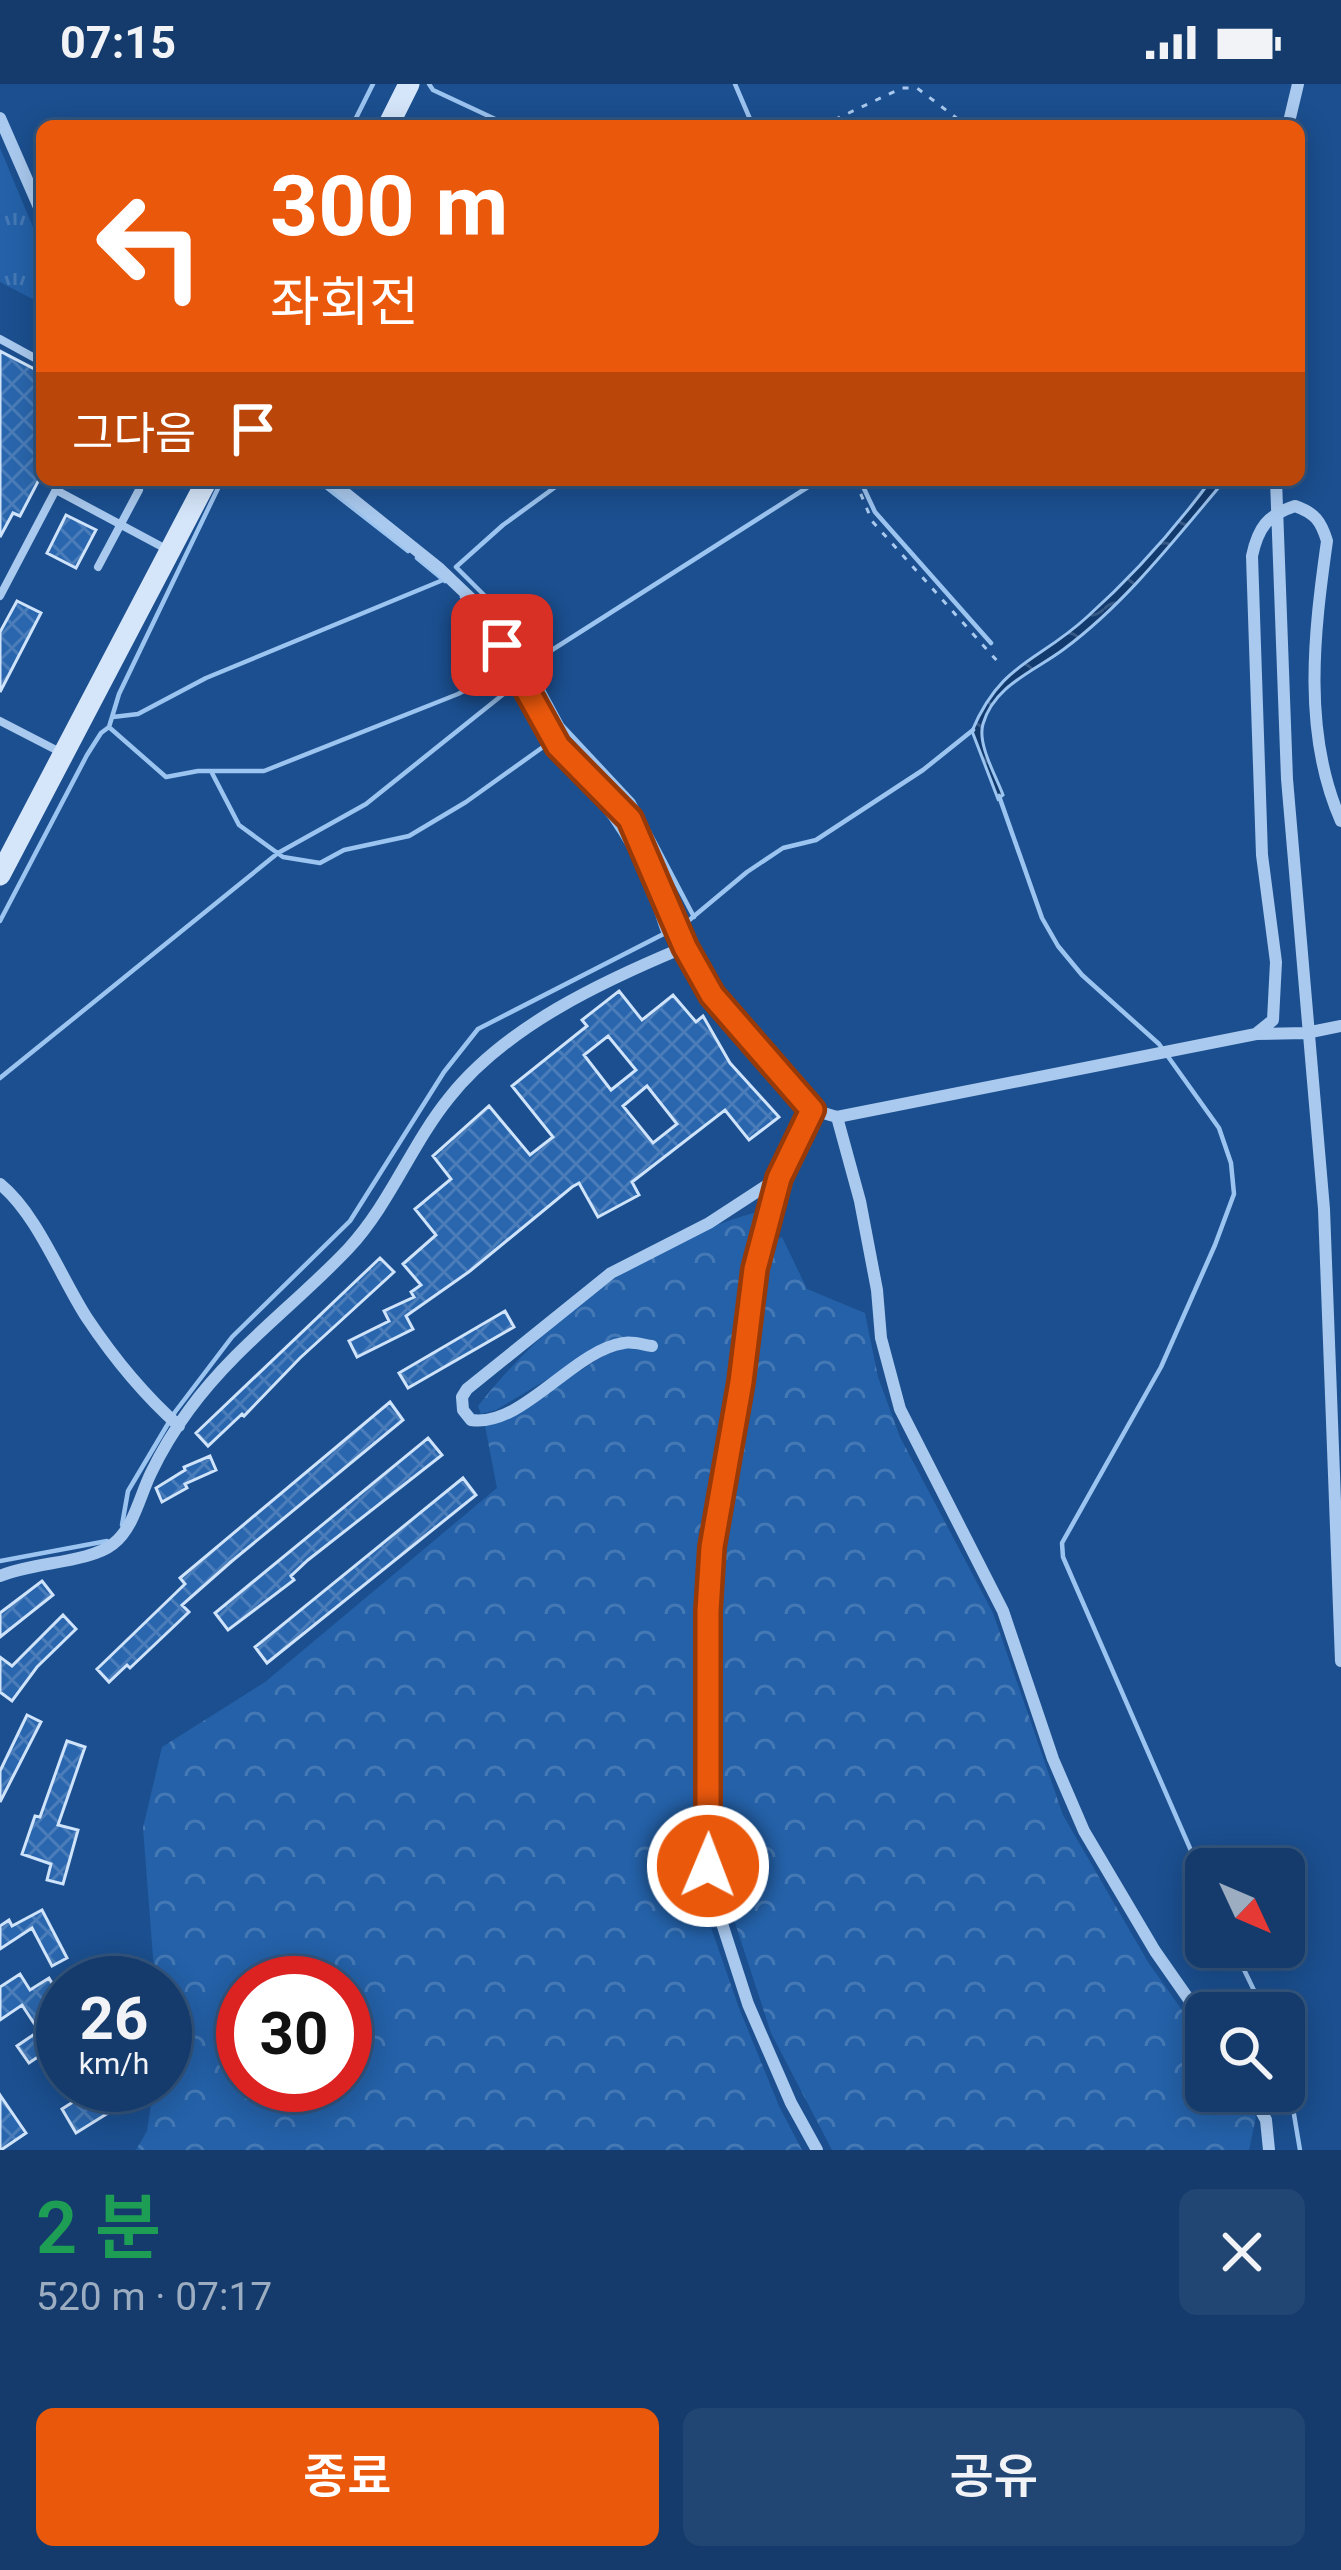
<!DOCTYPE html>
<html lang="ko">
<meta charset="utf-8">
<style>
body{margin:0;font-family:Roboto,"Noto Sans KR",sans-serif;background:#214673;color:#f1f3f6;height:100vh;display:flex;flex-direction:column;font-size:45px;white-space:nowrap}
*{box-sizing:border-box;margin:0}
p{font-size:39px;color:#9dadc1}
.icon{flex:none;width:66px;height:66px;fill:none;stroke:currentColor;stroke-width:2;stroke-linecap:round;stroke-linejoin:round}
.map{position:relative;height:2066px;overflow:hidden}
.panel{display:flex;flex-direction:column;background:#143b6b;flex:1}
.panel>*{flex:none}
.hud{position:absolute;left:36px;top:36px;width:1269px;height:366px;border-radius:18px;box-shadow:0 6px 30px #0003,0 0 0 3px #33557e;background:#ea580c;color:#fff;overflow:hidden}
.needle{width:78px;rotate:134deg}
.fabs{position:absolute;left:1185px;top:1764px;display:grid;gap:24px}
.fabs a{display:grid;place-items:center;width:120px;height:120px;border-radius:18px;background:#143b6b;box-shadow:0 6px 30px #0003,0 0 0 3px #33557e;font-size:60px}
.speed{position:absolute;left:36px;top:1872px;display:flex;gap:24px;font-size:60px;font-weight:700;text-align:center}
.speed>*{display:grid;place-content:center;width:156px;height:156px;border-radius:50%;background:#143b6b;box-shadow:0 6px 30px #0003,0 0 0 3px #33557e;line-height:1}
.speed small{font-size:30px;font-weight:400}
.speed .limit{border:18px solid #d22;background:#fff;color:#111}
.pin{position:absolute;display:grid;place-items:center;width:102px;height:102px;color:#fff;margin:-51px;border-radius:24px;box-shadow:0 6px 18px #0006}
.me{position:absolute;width:132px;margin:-66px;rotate:1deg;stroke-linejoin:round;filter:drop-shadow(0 0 9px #0008)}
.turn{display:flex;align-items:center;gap:42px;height:252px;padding:0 36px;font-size:54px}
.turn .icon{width:156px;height:156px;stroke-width:2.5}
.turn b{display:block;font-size:84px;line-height:102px}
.then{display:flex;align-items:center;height:114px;padding:0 36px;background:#0003;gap:24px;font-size:45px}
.round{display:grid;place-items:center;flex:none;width:126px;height:126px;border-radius:18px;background:#214673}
.head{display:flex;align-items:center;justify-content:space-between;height:204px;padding:0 36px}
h1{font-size:72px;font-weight:600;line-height:90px;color:#1e9e55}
.primary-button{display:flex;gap:24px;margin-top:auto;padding:24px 36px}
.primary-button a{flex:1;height:138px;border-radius:18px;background:#ea580c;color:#fff;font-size:48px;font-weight:600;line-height:138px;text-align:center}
.primary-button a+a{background:#214673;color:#f1f3f6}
.status{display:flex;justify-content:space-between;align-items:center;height:84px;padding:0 60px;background:#143b6b;direction:ltr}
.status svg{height:33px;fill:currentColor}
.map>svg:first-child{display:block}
</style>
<div class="status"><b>07:15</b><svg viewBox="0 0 49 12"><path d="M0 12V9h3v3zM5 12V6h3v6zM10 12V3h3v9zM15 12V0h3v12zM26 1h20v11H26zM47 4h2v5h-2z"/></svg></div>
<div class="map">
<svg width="1341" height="2066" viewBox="0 0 1341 2066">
<defs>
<pattern id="grass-tufts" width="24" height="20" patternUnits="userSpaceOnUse" patternTransform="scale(3)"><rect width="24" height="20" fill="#2461a8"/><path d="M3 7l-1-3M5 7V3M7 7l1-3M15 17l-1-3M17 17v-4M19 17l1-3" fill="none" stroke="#4579b5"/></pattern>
<pattern id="forest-crowns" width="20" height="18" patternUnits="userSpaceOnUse" patternTransform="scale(3)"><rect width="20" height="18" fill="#2461a8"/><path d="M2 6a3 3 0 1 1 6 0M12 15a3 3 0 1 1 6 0" fill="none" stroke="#4579b5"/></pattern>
<pattern id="water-waves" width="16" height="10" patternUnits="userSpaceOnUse" patternTransform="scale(3)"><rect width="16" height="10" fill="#123a6d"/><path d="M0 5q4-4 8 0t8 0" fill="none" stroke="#365883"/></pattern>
<pattern id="building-cross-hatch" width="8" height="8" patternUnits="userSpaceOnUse" patternTransform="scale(3)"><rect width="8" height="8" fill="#2a66ad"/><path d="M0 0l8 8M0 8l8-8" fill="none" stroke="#4a7db9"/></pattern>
</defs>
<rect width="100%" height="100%" fill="#1b4f8f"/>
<path fill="url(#grass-tufts)" d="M0,64L42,165V220L0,198Z"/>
<path fill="url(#forest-crowns)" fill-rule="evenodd" d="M761,1127L746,1188L702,1473L698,1783L709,1838L739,1924L779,2022L802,2066H136L147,2047L154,2001H165V1899H155L143,1744L162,1663L265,1598L497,1404L485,1342L499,1338L605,1271L625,1264L654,1268L658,1259C642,1253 629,1252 613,1256L496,1326L481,1330L478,1322C548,1233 651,1155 761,1127ZM243,1899H345V2001H243Z
M782,1153L807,1205L865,1229L878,1293L900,1353L993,1529L1063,1731L1148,1878L1206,1960V2007H1238L1256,2033L1249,2066H832L771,1949L719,1790L721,1447L774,1157Z"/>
<path fill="url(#water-waves)" stroke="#9cc4f0" stroke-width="3" d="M1211,396H1225C1175,455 1126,519 1064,565C1035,587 994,601 983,640C977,660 996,692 1003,711L998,715L972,647C1001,578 1037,579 1087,533C1134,491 1174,446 1211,396Z"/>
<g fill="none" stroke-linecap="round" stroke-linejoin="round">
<path stroke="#9cc4f0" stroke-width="4.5" d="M429,0L433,6L510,42
M735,0L753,42
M352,42L373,0
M317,396L408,467
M565,396L503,441L456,483L501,528L562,641L633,717L694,833
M860,396L875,428L991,559
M417,474L445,497
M462,513L482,539L549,657
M530,580L819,396
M113,633L138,630L206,594L443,496
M110,644L166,693L198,687H264L458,610L507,584
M567,680C600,717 626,751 646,797C654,814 657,833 664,850
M212,689L239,741L283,773L320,779L344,766L409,752L466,718L550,658
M999,712L1042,834L1058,862L1082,891L1159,960L1219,1044L1231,1079L1234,1110L1215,1161L1161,1283L1062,1459L1063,1473L1206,1801
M0,837L87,671L101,649L109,643L119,610L222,396
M0,994L278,769L366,720L516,600
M122,1441L128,1407L175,1328L232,1253L350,1137L444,988L478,945L687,838L747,788L783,764L816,756L923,686L973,646
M0,1477L107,1457
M1233,1863L1265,1929
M1284,1971L1300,2066"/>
</g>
<path fill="url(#building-cross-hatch)" stroke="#cfe3fa" stroke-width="3" fill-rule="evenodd" d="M0,267L42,289V390L20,432L13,429L0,453Z
M66,431L96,446L76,484L47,469Z
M17,517L41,529L0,608V548Z
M619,907L642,936L673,911L696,938L703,932L730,979L779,1033L749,1056L725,1026L632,1098L639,1111L598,1133L579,1099L572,1103L470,1187L406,1232L413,1245L357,1273L349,1257L389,1237L384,1227L414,1213L411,1208L421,1201L403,1180L436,1151L415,1125L451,1095L433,1072L489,1022L530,1071L553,1053L512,1002L587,942L582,936ZM608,952L636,986L611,1006L584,971ZM647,1002L677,1040L653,1059L623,1022Z
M380,1174L394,1188L300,1274L244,1332L242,1330L208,1362L196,1349Z
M505,1227L514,1243L408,1304L399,1289Z
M390,1318L403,1336L232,1477L182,1521L189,1528L130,1584L127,1581L109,1598L97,1585L185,1500L180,1494Z
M428,1354L442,1371L308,1476L291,1492L294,1496L228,1546L215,1529Z
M210,1372L216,1386L185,1400L187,1404L162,1418L156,1404L185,1386L184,1383Z
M463,1394L476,1411L267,1579L255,1563Z
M42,1497L53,1511L0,1553V1529Z
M63,1531L76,1545L37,1583L12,1617L0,1608V1573L12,1582Z
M27,1631L41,1638L0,1718V1687Z
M67,1657L85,1663L58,1741L78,1746L63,1800L47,1796L51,1780L22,1770L35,1732L40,1733Z
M42,1826L67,1874L52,1882L32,1844L0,1865V1842L9,1836L12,1842Z
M20,1890L30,1906L49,1894L57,1907L46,1914L63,1939V1956L29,1979L17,1962L39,1947L22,1921L0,1936V1903Z
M100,2001H109L121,2021L76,2049L62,2025Z
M0,2011L26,2049L1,2066H0Z"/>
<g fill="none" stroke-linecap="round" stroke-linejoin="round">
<path stroke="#a9c9ee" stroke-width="3" stroke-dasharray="6 9" stroke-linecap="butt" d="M821,42L902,4H917L967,42
M855,396L872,437L999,579"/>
<path stroke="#a9c9ee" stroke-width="8" d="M0,255L42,278
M56,406L168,466
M98,483L139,406
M0,512L61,396
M0,637L62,669"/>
<path stroke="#a9c9ee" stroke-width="12" d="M0,34L42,130
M1288,42L1298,0
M329,396L440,485L483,526L558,662L630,735L685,863L712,911L813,1026L837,1033L1256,950L1306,949L1341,942
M1276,396L1287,695L1324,1125L1341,1577
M1257,949L1273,936L1276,878L1262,771L1252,472C1258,444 1267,431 1295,422C1315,429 1321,437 1327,457C1314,549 1302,649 1341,737
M813,1026L779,1093L756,1185L712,1463L708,1527V1782L717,1824L748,1920L791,2019L817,2066
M837,1033L860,1117L877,1206L881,1254L900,1325L1003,1527L1053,1675L1084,1747L1155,1867L1206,1940
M0,1100C37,1130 61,1194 87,1234C113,1273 144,1311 179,1342
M652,1262C644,1261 632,1257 624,1259C573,1266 522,1344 471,1336L463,1326L462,1313L467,1305L611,1189L709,1139L778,1094
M0,1492C32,1478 89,1479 113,1460C134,1444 140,1411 151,1389C161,1368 175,1345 189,1326C234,1264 296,1220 348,1165C390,1120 411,1061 449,1014C506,942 603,897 685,863
M1250,2007L1266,2036L1269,2066"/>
<path stroke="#d6e6fa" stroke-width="21" d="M388,42L409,0
M0,791L207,396"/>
</g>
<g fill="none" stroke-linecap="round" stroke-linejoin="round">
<g stroke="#983908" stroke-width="30">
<path id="route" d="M502,561L558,662L630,735L685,863L712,911L812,1026L779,1094L755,1185L741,1298L712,1463L708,1527V1782"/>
</g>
<use href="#route" stroke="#ea580c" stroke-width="21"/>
</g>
</svg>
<div class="fabs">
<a><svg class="needle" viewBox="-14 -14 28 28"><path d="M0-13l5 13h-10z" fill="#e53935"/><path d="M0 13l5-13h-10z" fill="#9dadc1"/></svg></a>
<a><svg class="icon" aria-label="search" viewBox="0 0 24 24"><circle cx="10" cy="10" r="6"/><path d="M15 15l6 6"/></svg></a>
</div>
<div class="speed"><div>26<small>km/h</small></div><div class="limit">30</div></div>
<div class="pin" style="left:502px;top:561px;background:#d93025"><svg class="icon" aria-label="arrive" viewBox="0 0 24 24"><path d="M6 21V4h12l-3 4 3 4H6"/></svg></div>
<svg class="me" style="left:708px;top:1782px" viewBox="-20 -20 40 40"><circle r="17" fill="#ea580c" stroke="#fff" stroke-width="3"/><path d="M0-11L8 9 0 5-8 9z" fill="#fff"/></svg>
<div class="hud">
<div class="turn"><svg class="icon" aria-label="left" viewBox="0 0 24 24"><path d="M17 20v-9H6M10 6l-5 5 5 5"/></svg><div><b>300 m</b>좌회전</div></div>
<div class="then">그다음<svg class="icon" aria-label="arrive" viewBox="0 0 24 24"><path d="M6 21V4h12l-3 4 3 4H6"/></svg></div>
</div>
</div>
<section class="panel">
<div class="head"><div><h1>2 분</h1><p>520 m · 07:17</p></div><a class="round"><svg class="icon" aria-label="close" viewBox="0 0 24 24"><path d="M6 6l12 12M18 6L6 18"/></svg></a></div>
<div class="primary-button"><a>종료</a><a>공유</a></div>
</section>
